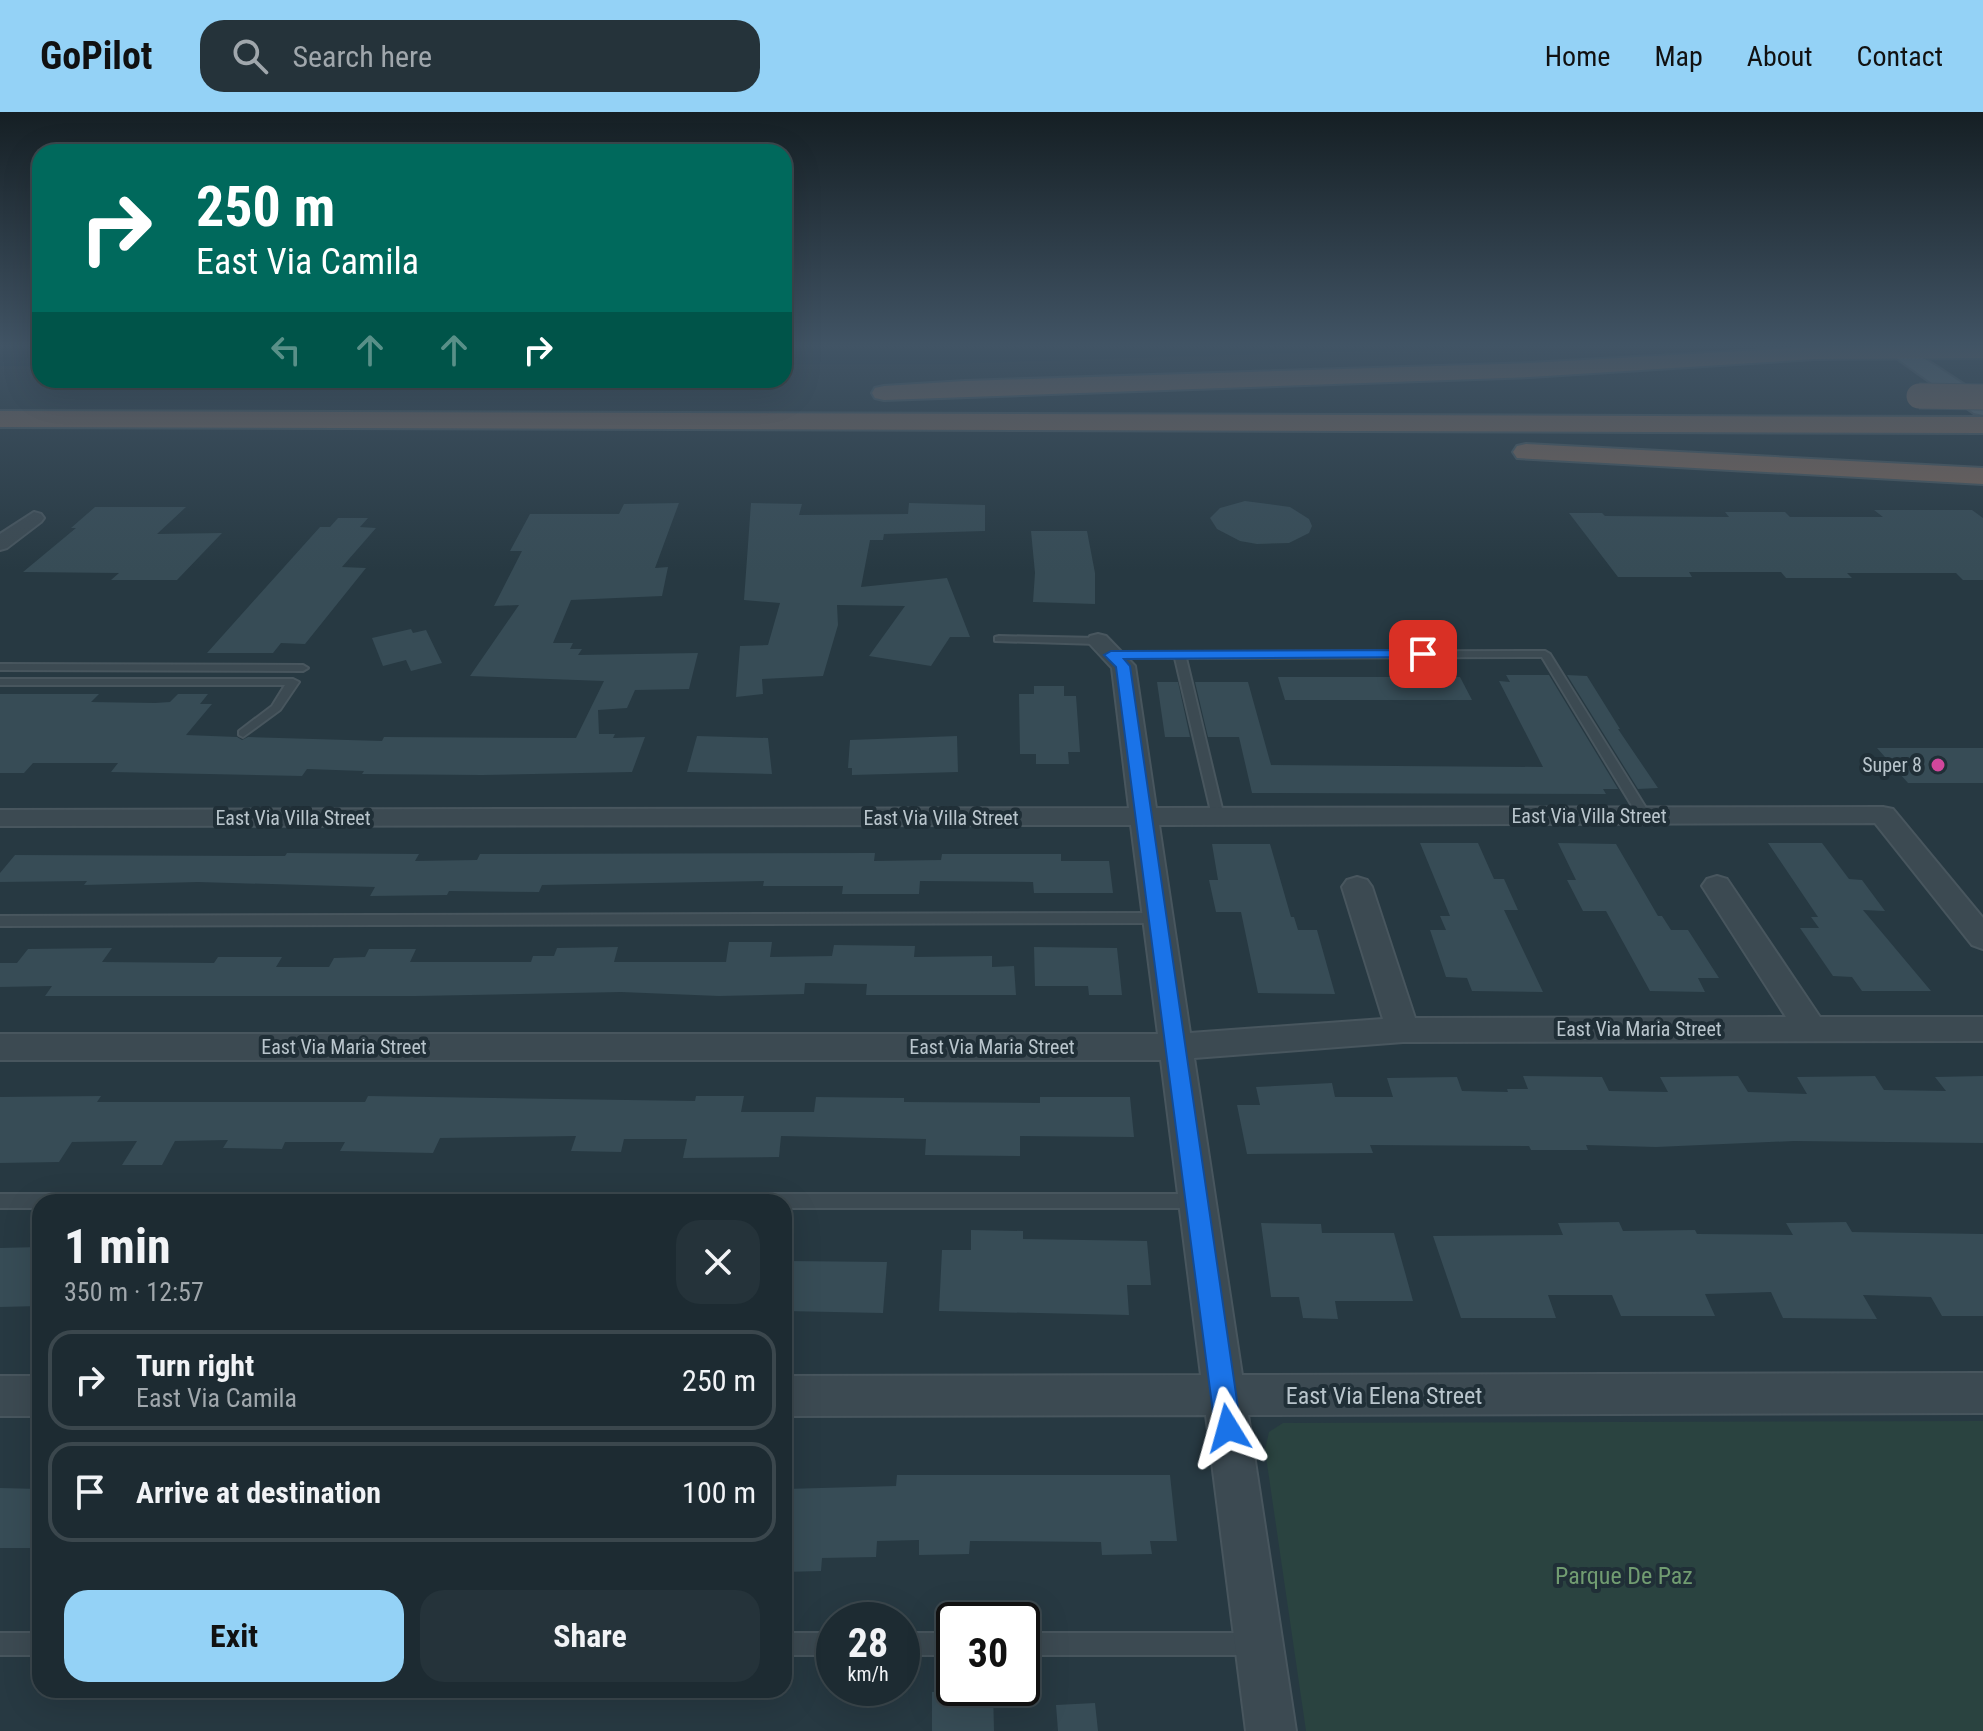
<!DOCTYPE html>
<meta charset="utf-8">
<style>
body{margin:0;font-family:"Roboto Condensed",sans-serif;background:#25333a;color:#f1f3f6;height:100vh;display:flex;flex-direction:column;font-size:30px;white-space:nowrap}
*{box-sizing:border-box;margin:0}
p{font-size:26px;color:#a0a7ac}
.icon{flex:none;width:44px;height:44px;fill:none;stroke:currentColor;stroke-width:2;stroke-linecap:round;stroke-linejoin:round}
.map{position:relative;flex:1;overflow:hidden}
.drawer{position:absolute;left:32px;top:1082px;width:760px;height:504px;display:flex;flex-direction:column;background:#1d2b32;border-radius:24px;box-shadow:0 8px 32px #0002,0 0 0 2px #3b474d}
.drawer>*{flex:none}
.guide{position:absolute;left:32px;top:32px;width:760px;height:244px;border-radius:24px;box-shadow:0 8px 32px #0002,0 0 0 2px #3b474d;background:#00695c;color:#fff;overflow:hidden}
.speed{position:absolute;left:816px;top:1490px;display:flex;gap:16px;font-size:40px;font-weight:700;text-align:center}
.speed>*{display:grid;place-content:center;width:104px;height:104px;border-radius:50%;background:#1d2b32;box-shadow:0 8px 32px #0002,0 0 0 2px #3b474d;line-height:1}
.speed small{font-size:20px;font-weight:400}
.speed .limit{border:4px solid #111;border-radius:12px;background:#fff;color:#111}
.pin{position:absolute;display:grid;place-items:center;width:68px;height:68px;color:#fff;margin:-34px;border-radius:16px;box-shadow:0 4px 12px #0006}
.me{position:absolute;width:88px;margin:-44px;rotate:352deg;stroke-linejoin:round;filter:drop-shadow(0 0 6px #0008)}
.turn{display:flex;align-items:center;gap:28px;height:168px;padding:0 32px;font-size:36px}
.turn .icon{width:104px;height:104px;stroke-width:2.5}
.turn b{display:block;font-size:56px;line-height:68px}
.lanes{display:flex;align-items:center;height:76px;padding:0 32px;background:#0003;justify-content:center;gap:40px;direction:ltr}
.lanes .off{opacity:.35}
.round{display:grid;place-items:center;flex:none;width:84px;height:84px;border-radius:24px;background:#25333a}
.headline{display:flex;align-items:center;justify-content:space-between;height:136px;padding:0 32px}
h1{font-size:48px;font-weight:700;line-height:60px}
.button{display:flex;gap:16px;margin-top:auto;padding:16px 32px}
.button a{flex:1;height:92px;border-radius:24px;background:#94d2f6;color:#111;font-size:32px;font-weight:700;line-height:92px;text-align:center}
.button a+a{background:#25333a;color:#f1f3f6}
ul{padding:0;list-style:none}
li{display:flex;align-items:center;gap:24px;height:100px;margin:0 16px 12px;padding:0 16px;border:4px solid #3b474d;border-radius:24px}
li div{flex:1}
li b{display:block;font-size:30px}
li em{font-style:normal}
header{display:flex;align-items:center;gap:48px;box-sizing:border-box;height:112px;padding:0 40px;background:#94d2f6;color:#111}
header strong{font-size:38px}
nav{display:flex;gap:44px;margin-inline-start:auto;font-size:28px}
.search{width:560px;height:72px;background:#25333a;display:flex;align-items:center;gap:20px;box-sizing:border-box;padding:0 28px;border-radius:24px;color:#a0a7ac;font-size:30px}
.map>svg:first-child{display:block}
</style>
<header>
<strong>GoPilot</strong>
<div class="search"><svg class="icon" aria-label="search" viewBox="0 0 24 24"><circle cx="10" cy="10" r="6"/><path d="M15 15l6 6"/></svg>Search here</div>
<nav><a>Home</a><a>Map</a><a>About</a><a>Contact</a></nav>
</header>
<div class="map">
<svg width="1983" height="1619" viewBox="0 0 1983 1619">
<rect width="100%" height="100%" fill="#273942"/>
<path fill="#2a4340" d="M1983,1309V1619H1306L1265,1338L1269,1320L1283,1311Z"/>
<path fill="#1a3341" d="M0,232H40V254H0Z
M784,232H1576L947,252H784Z"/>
<path fill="#374c56" d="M1245,389L1290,395L1309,407L1312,414L1309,421L1289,431L1257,432L1240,429L1217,417L1210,406L1220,396Z
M679,391L655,456L668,455L662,484L571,488L553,531H573L570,537H582L578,543L698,541L689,577L635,578L627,596L598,598L599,622H615L613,626L645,625L632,660L482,663L362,662L364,659L307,657L302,664L111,660L118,651H33L24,661H0V582H99L91,590L155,591L170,590L178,582H208L200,592H212L186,623L237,625L242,628L248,625L382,629L384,625L576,626L604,569L470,564L519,493L494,494L522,439H510L530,402H619L624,392Z
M751,391L802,392L799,403L908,402L909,391L985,393V419L884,422L883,428H870L861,475L947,466L970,525H950L931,554L869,544L905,494L837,493L838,513L823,564L762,567L763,582L736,585L740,534L768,533L780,491L744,488Z
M95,395H186L157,422L222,421L177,468H111L119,461L23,460L76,416H71Z
M1874,398H1972L1983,406V468H1963L1956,461H1847L1852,466H1786L1781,460H1689L1692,465H1618L1569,401H1602L1605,404L1729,405L1725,400H1785L1790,405H1883Z
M338,406H368L360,415L376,416L342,455L366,456L305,532L281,531L273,541H207L320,415H330Z
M1031,419H1087L1095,461V492L1033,490L1035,461Z
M411,517L413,521L426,518L442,551L411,559L406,548L383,554L372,526Z
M1506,563H1549L1618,677H1603L1606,682L1252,681L1239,625H1208L1195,570H1248L1271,653L1543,655L1499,569L1510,570Z
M1567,563L1587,564L1620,617H1618L1658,676L1638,677Z
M1278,565H1460L1472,588H1285Z
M1157,570H1178L1190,625H1165Z
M1034,574H1064V584H1076L1080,640H1068L1069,652H1036V642H1020L1019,582H1034Z
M697,624L768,626L772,662L687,660Z
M957,624L958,660L852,663V656H848L850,628Z
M1877,636H1983V671H1908Z
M1420,731H1478L1494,767H1504L1518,798H1504L1543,880L1472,879L1467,866L1446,865L1430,818H1446L1440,804H1450Z
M1558,731L1616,732L1658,804H1662L1671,818H1688L1719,866H1698L1705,880L1650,879L1606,799H1583L1567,768H1576Z
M1768,731H1822L1849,767L1862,768L1885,799L1863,798L1931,879H1862L1852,865L1833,864L1800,816H1819L1811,805H1818Z
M1212,732H1270L1291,805H1294L1298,818H1317L1335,882L1258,881L1241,800H1216L1209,768H1218Z
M287,741L419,742L415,749L477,748L480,742L875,741L874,749L941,748L942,742H1061V749H1109L1113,781H1034L1033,770L920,769L919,782H842L843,774H763L764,769L542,773L539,780L449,779L447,783L370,784L375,775L198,770L84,773L87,769L0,770V761L15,743L285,744Z
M729,830H772L770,845L832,844L834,833L915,834L914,845L992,844V855L1014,854L1016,883H866L867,872L805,871L804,882L719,884L621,880L416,884H45L52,874L0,875V851H17L28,837L112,836L102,850L214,851L218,845H282L276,855H329L334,846L365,845L369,837H416L410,850H531L533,844H554L557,836L618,835L614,850H726Z
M1034,835L1117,836L1122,883H1089L1088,874H1035Z
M1523,964L1602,965L1609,979L1668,980L1660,965L1738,964L1748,980L1807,982L1797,965L1875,964L1884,978L1946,979L1935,965L1983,964V1031L1794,1029L1656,1035L1586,1033L1588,1038H1531L1529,1034L1370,1033L1373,1041L1247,1042L1237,993H1260L1256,975L1332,971L1335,985H1393L1387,966L1457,965L1462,979L1508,980L1507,977H1528Z
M101,984L97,990H365L368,984L695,989L696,984H744L741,1000H814L816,985L904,986V990L1040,991V985H1130L1134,1025L1020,1024V1044L925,1043L926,1027L781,1024L779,1045L683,1046L687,1027H624L621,1040L571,1039L576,1024L440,1026L433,1041L340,1039L345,1030H285L282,1037L223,1036L228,1028L175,1029L162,1053H122L137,1029L72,1030L59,1050L0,1051V985Z
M1619,1110L1623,1119L1695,1118L1697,1122L1793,1123L1786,1111L1846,1110L1852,1120L1983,1122V1204H1942L1931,1185L1863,1183L1877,1207L1783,1206L1771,1180L1705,1182L1715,1204H1621L1612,1183H1548L1556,1206H1461L1433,1124L1563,1123L1558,1111Z
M1261,1111L1321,1112L1322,1121H1394L1413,1189H1335L1338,1207L1303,1206L1299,1185H1271Z
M971,1118L1023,1119V1127L1147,1129L1151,1173H1127L1129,1203L939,1199L942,1138H971Z
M40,1135V1194L0,1195V1136Z
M786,1149L887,1150L883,1201L784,1199Z
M897,1363H1170L1177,1429H1150L1152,1442L1102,1443L1101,1430L970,1429L969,1442L919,1443V1428L877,1429L876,1445L822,1446L821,1459L784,1460V1377L896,1374Z
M0,1376L40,1377V1436H0Z
M993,1578L994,1619H932V1580Z
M1095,1591L1098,1619H1058L1056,1593Z"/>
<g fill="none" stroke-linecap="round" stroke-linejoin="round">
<g stroke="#48565e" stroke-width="4">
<path id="service" d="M999,524L1098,526L1103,529L1098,532L995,529V525Z
M1545,539L1550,542L1651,704L1650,707H1640L1542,545L1186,546L1224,705L1218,709L1213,708L1175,546H1111L1106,543L1111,540Z
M0,552L303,553L308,556L303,559L0,558Z
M0,567H293L299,570L280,598L243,625L239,623V619L272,594L285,573H0Z
M1158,801L1165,806L1158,811L0,814V804Z
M0,1082H1197L1203,1084L1206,1089L1203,1094L1197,1096H784V1090H40V1096H0Z
M0,1521H40V1543H0Z
M784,1521H834V1543H784Z
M902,1521H954V1543H902Z
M1022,1521H1254L1262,1524L1265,1532L1262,1540L1254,1543H1022Z"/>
</g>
<g stroke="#48565e" stroke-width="4">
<path id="minor" d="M34,400L41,402L44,406L41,410L7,436L0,438V422Z
M1098,522L1106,524L1135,554L1156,696L1883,695L1893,697L1983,806V837L1972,833L1875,711L1159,713L1190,921L1383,907L1342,775L1347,768L1357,765L1367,768L1372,775L1415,906L1786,905L1702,774L1707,767L1717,764L1727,767L1820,905H1983V929L1403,930L1194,946L1242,1263L1983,1261V1301L1248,1303L1296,1619H1246L1206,1303L784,1304V1264L1201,1263L1161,948H0V922H1158L1131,713L0,714V698L1129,696L1112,556L1087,529L1090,524Z
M0,1264H40V1304H0Z"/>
</g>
<g stroke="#48565e" stroke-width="4">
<path id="primary" d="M1877,232H1902L1983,285V303L1974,301Z"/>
</g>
<g stroke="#46555c" stroke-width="4">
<path id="motorway" d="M1870,232H1983V246L1814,247L1530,265L884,288L875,286L872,281L875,276L884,274L965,269L1530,251Z
M0,299L1983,305V321L0,315Z
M1526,332L1983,356V372L1517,346L1513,340L1517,334Z"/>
</g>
<use href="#service" fill="#3c4a52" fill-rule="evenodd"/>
<use href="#minor" fill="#3c4a52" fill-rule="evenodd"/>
<use href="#primary" fill="#5a6a72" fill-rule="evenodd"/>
<use href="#motorway" fill="#786459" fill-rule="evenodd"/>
<g stroke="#46555c" stroke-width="27" stroke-linecap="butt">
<path id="motorway-bridge" d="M1919,284L1983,285"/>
</g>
<use href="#motorway-bridge" stroke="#786459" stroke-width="25"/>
</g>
<linearGradient id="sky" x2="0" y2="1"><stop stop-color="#151f24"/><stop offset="0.51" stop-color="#415465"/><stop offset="1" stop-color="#415465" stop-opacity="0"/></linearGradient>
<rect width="1983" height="458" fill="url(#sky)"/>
<path fill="#1a73e8" stroke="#114b97" stroke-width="2" d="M1423,538L1428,539V545L1124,547L1130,554L1241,1316L1237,1325L1228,1328L1219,1325L1215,1316L1116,555L1104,543L1111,539Z"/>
<circle fill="#d1479c" stroke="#202f37" stroke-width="3" cx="1938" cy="653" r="8"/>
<g text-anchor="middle" stroke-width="8" stroke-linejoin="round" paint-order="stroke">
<g font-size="20" fill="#b9c5cc" stroke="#202f37" text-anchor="end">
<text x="1922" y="660">Super 8</text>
</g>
<g font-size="20" fill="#b9c5cc" stroke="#202f37">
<text x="1589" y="711">East Via Villa Street</text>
<text x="293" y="713">East Via Villa Street</text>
<text x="941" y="713">East Via Villa Street</text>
<text x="1639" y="924">East Via Maria Street</text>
<text x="344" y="942">East Via Maria Street</text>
<text x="992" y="942">East Via Maria Street</text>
</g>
<g font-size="24" fill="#b9c5cc" stroke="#202f37">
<text x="1384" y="1292">East Via Elena Street</text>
</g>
<g font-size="24" fill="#719c71" stroke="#202f37">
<text x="1624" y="1472">Parque De Paz</text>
</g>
</g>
</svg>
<div class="speed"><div>28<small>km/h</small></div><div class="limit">30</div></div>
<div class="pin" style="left:1423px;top:542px;background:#d93025"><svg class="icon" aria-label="arrive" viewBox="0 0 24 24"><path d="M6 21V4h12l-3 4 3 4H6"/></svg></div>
<svg class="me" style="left:1228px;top:1316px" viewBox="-20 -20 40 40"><path d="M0-17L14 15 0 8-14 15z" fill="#1a73e8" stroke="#fff" stroke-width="4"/></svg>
<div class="guide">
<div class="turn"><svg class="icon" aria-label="right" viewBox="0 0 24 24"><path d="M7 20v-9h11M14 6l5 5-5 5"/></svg><div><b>250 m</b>East Via Camila</div></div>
<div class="lanes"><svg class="icon off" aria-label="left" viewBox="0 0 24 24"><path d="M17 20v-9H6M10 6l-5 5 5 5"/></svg><svg class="icon off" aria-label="ahead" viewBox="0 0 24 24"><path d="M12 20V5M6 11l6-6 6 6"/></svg><svg class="icon off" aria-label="ahead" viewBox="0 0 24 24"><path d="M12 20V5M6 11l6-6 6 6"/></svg><svg class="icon" aria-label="right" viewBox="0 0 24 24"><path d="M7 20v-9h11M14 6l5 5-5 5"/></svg></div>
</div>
<section class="drawer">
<div class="headline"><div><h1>1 min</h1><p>350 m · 12:57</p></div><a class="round"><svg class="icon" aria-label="close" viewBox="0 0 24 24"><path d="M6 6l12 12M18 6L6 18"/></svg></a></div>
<ul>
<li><svg class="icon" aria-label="right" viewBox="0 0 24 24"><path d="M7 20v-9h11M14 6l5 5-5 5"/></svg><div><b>Turn right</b><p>East Via Camila</p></div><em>250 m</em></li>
<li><svg class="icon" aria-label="arrive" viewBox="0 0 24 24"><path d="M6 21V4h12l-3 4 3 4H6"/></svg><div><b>Arrive at destination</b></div><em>100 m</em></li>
</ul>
<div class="button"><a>Exit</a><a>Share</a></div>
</section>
</div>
